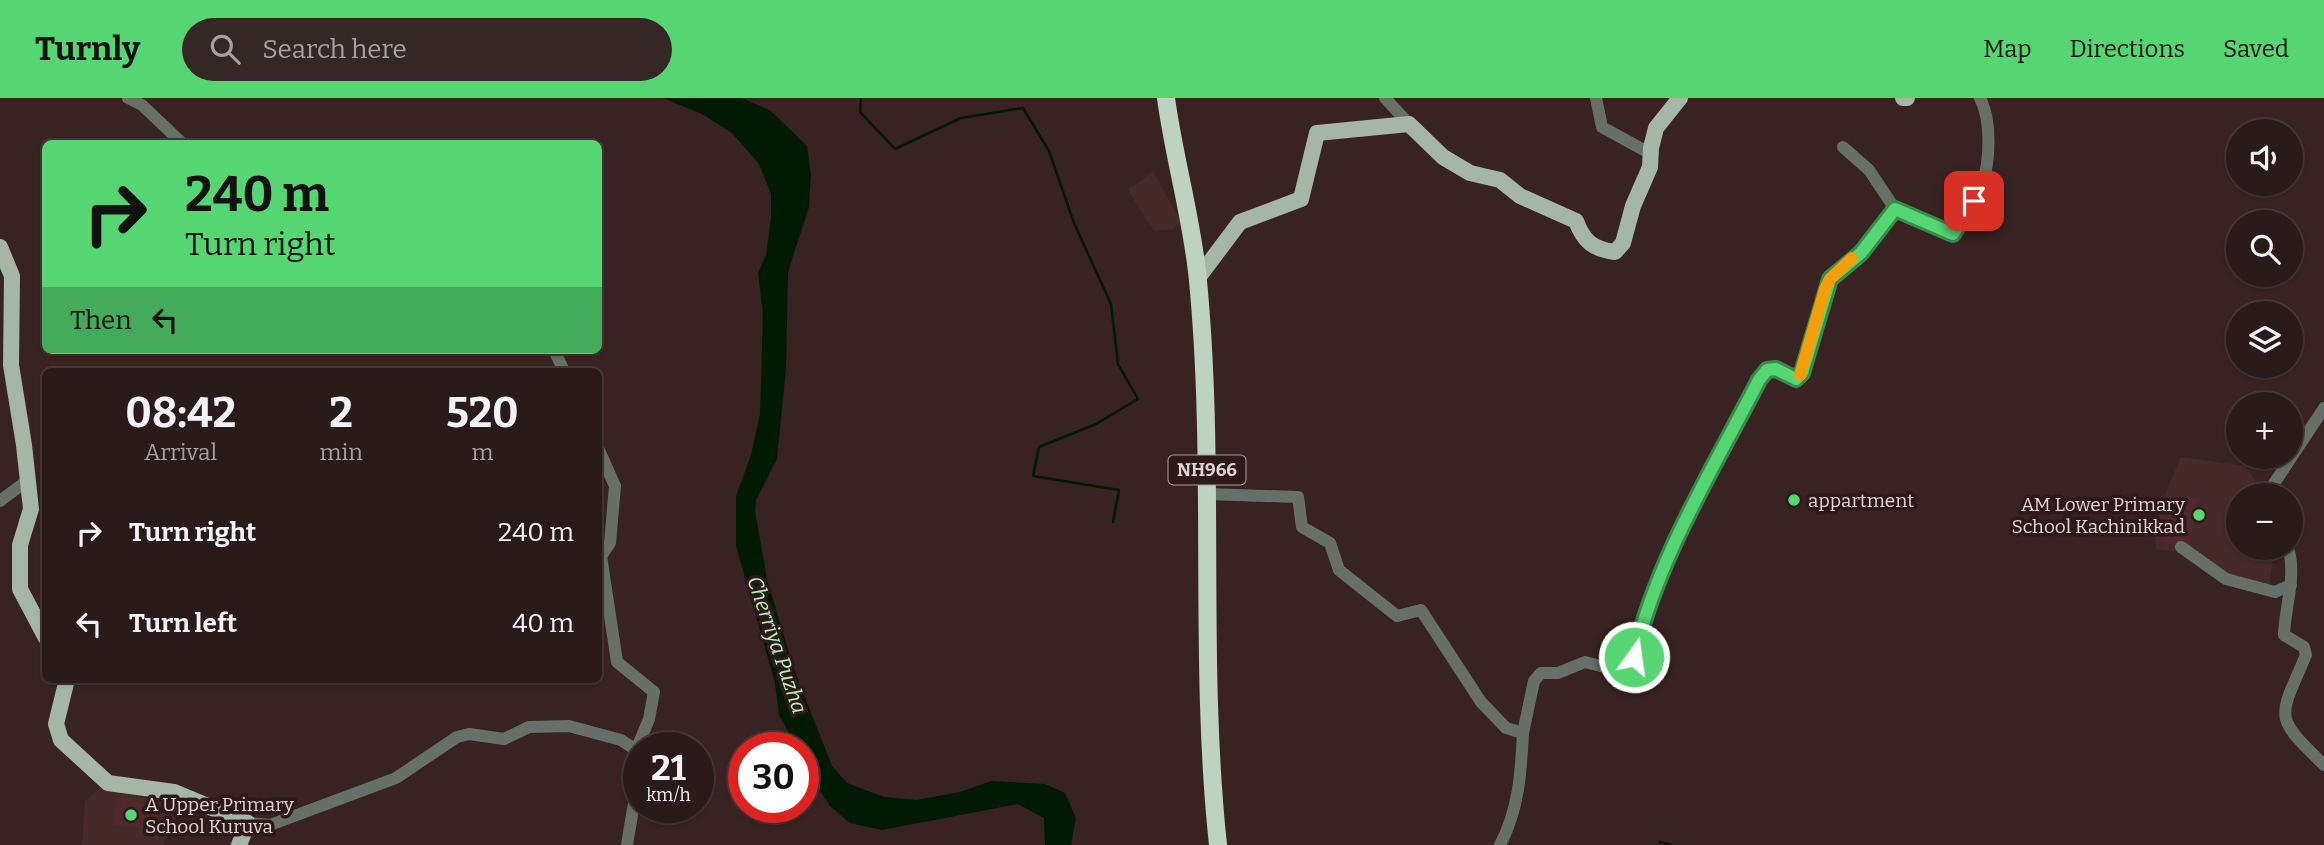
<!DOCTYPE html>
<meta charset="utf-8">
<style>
body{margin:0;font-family:Bitter,serif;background:#362727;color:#f1f3f6;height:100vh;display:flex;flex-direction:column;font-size:26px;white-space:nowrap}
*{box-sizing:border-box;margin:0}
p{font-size:23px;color:#a5a1a2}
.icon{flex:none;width:38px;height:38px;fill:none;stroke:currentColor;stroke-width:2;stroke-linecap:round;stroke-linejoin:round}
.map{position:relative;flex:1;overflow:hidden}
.drawer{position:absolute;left:42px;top:270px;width:560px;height:315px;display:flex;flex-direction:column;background:#2a1a1a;border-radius:10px;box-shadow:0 2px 5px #0004,0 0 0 2px #463839}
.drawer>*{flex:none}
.banner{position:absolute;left:42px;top:42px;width:560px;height:214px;border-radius:10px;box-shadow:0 2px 5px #0004,0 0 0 2px #463839;background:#55d672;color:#111;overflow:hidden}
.fabs{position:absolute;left:2226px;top:21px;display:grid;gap:14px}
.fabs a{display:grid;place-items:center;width:77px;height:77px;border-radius:50%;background:#2a1a1a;box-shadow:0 2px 5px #0004,0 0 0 2px #463839;font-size:35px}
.speed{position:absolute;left:623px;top:634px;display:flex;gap:14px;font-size:35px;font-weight:700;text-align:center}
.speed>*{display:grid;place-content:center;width:91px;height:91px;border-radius:50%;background:#2a1a1a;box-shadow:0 2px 5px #0004,0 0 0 2px #463839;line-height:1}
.speed small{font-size:18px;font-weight:400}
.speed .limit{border:10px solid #d22;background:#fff;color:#111}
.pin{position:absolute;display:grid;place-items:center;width:60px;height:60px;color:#fff;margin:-30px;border-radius:14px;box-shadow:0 4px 10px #0006}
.me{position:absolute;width:77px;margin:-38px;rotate:14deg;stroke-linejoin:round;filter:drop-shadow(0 0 5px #0008)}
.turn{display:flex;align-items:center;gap:24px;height:147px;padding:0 28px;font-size:32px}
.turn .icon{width:91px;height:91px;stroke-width:2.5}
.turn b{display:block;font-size:49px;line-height:60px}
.then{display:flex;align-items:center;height:66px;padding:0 28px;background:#0003;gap:14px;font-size:26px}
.eta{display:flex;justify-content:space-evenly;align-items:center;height:119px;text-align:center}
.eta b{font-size:42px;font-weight:700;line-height:49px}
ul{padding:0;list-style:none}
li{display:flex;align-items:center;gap:21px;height:91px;padding:0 28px}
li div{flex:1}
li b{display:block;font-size:26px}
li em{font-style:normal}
header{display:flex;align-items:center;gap:42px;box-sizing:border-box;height:98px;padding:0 35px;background:#55d672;color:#111}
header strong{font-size:33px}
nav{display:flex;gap:38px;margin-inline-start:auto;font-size:24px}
.search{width:490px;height:63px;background:#362727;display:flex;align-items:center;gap:18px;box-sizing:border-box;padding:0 24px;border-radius:38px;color:#a5a1a2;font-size:26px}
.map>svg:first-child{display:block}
</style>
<header>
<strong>Turnly</strong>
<div class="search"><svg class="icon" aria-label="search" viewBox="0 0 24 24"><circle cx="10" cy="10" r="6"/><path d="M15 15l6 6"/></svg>Search here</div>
<nav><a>Map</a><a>Directions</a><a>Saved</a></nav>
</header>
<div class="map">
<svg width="2324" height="747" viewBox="0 0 2324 747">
<rect width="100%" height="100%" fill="#382322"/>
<path fill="#462929" d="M1153,73L1181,124L1172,131L1154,133L1128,92Z
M2181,359L2245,368L2264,396L2238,397V450H2274L2269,491L2235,483L2192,456L2156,451L2155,432L2163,401Z
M100,690L179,707L175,727L163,747H82L85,703Z"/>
<path fill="#502a2a" d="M2171,397L2197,400L2190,448L2163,443Z
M117,700H142L157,707L152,732L113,727Z"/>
<path fill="#001a04" d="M663,0H742L771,13L807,48L811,76L809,109L788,174L786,271L777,361L756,402L755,413L767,481L793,569L832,668L847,685L884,699L917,702L960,694L991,683L1045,686L1065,695L1076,720L1071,747H1045L1044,720L1018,706L882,732L850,725L830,708L815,685L803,660V649H797L779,617L775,585L736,448V398L751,357L760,316L763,216L758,175L766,157L771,121V96L759,66L732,35L702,16Z"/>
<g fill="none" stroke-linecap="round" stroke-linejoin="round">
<path stroke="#001a04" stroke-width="2.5" d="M861,0L860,14L895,51L961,20L1023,10L1049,53L1074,125L1111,206L1118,266L1138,301L1096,326L1039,349L1033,378L1119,392L1113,424
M1660,744L1672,747"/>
<path stroke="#677068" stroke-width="12" d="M128,0L142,7L183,46
M1385,0L1409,26
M1596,0L1602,29L1651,56
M1843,49L1869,72L1895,111
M554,252L564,273
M598,350L615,388L610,445L601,458L617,564L654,594L649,621L637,650
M1208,396L1298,399L1302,429L1330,445L1339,472L1397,518L1421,512L1481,604L1506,630L1523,635C1521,674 1519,711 1500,747
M2270,397L2271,390L2324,310
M0,403L28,382
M2181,449L2226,481L2275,494L2291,487
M2288,450C2297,478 2285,507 2284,537L2304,549L2306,557C2279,621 2272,617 2324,667
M1523,635L1534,583L1541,575H1558L1585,564L1620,573L1634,559L1642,525L1690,414L1759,282L1767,272L1776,271L1796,281L1802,275L1830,182L1861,155L1895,111L1953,136C1962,121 1977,104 1982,88C1990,63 1992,23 1980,0
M248,725L270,727L396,680L457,639L469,636L504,641L529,629L569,628L621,642L639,654
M627,747L639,675"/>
<path stroke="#a5b6a7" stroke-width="16" d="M1903,0H1907
M0,149L12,178L11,267L24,347L31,411L20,447V491L46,540
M1198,180L1240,124L1301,101L1317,35L1409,26L1443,59L1470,75L1500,82L1520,98L1576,123C1584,144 1593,151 1615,154L1623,145L1633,108L1650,69L1651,50L1656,30L1680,0
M67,581L56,626L61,642L108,685L174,694L248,725L239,747"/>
<path stroke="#bed2c0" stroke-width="18" d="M1166,0C1174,60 1193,125 1198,183C1216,371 1198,560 1218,747"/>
</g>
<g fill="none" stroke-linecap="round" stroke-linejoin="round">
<g stroke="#378b4a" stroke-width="18">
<path id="route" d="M1634,559C1657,461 1713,371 1759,282L1767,272L1776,271L1796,281L1802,275L1830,181L1861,155L1895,111L1953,136L1974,103"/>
</g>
<use href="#route" stroke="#55d672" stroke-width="12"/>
<path stroke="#f59e0b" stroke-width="12" d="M1800,277L1825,191L1830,181L1852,160"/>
</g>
<g fill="#55d672" stroke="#2e1919" stroke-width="2.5">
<circle cx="1794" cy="402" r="7"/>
<circle cx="2199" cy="417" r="7"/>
<circle cx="131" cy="717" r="7"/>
</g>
<g text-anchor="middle" stroke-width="7" stroke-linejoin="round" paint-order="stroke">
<rect fill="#2e1919" stroke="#ab9b9a" stroke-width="2" x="1168.5" y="357.5" width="77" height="29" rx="5"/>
<g font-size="18" font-weight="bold" fill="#e1d3d2">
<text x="1207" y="378">NH966</text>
</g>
<g font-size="19" fill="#e1d3d2" stroke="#2e1919" text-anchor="start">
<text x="1808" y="409">appartment</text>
<text x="2185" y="413" text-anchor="end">AM Lower Primary<tspan x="2185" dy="22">School Kachinikkad</tspan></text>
<text x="145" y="713">A Upper Primary<tspan x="145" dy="22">School Kuruva</tspan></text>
</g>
<g font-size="21" font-style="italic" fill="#b3f5bb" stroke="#2e1919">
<text transform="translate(777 547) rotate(71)" y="7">Cherriya Puzha</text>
</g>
</g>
</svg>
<div class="fabs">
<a><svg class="icon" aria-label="sound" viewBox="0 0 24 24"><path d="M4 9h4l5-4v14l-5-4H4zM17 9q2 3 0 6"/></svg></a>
<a><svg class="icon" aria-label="search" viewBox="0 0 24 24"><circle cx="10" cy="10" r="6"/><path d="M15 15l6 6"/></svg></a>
<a><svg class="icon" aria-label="layers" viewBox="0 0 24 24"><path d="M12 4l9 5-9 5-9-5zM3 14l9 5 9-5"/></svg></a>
<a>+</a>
<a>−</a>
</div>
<div class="speed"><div>21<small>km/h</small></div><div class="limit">30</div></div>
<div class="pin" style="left:1974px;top:103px;background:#d93025"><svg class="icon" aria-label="arrive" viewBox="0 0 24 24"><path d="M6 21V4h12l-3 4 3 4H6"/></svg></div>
<svg class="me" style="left:1634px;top:559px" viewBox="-20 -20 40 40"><circle r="17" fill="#55d672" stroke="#fff" stroke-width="3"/><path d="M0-11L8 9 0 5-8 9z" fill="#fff"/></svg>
<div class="banner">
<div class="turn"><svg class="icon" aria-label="right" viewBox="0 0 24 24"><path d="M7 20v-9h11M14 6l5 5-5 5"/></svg><div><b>240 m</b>Turn right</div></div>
<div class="then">Then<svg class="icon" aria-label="left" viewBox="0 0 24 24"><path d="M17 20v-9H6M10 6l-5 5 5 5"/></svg></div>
</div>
<section class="drawer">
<div class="eta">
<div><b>08:42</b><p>Arrival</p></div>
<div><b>2</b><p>min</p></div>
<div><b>520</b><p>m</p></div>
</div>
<ul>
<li><svg class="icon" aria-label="right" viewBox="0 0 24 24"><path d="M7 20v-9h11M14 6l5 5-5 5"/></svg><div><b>Turn right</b></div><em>240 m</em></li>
<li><svg class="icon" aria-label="left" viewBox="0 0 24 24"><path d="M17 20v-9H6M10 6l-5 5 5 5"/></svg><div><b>Turn left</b></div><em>40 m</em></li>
</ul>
</section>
</div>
